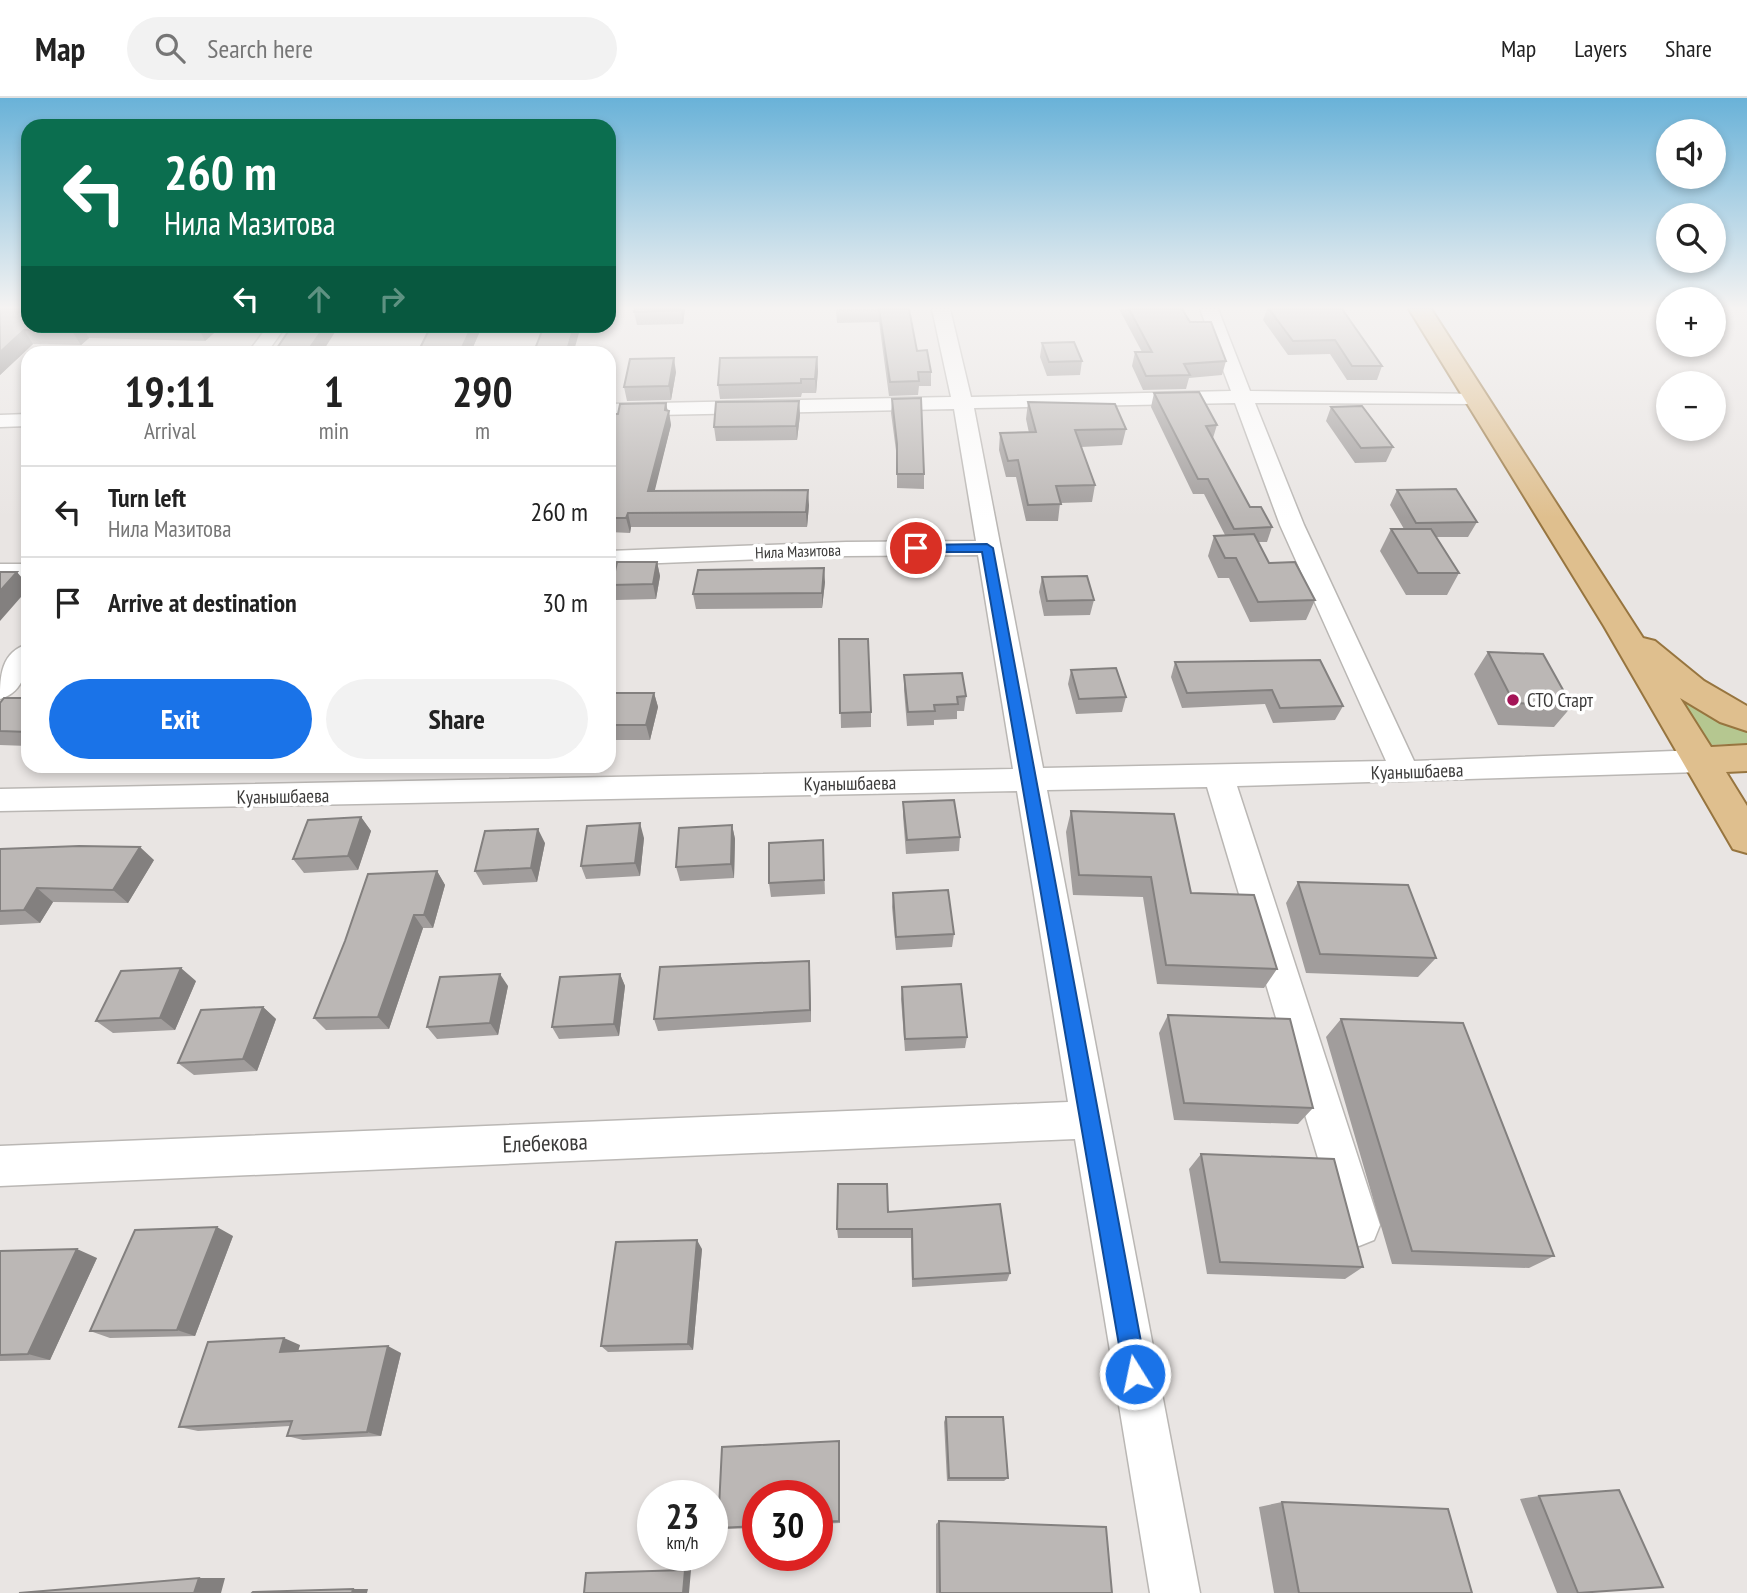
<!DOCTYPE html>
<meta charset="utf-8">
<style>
body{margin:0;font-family:"PT Sans Narrow",sans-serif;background:#f2f2f2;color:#222;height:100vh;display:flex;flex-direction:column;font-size:26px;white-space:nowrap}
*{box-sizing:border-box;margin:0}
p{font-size:23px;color:#767676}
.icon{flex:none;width:38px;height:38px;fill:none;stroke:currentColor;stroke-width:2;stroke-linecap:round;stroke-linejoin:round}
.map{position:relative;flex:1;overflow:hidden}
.panel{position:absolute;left:21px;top:248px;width:595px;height:427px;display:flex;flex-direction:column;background:#fff;border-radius:21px;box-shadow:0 4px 10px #0003}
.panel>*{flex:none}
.top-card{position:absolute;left:21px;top:21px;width:595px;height:214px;border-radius:21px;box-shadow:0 4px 10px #0003;background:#0b6e4f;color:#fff;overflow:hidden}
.tools{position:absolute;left:1656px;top:21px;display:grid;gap:14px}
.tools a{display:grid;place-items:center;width:70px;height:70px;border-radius:50%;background:#fff;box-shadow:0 4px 10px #0003;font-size:35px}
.speed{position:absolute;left:637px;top:1382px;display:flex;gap:14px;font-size:35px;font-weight:700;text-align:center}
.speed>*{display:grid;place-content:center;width:91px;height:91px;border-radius:50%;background:#fff;box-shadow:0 4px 10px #0003;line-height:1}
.speed small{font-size:18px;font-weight:400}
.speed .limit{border:10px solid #d22;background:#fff;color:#111}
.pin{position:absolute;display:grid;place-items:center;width:60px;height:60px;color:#fff;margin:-30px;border:4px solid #fff;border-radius:50%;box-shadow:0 2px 7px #0007}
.me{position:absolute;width:77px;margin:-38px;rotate:350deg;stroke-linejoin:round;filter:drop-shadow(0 0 5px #0008)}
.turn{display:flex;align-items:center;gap:24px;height:147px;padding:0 28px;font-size:32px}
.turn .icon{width:91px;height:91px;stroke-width:2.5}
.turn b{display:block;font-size:49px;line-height:60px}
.lanes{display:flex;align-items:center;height:66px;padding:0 28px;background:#0003;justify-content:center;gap:35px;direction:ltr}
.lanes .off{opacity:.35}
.eta{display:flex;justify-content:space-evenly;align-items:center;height:119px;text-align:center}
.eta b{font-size:42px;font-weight:700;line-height:49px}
.cta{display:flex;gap:14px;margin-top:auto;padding:14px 28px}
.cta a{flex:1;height:80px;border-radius:42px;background:#1a73e8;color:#fff;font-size:28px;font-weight:700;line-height:80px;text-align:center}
.cta a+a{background:#f2f2f2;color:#222}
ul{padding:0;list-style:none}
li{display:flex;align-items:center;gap:21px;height:91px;padding:0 28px;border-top:2px solid #e0e0e0}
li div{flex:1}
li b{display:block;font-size:26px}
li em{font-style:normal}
header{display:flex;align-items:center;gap:42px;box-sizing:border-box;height:98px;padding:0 35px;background:#fff;border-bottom:2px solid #e0e0e0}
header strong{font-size:33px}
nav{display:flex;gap:38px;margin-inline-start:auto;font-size:24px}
.search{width:490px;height:63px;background:#f2f2f2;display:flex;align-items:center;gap:18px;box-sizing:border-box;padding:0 24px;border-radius:38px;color:#767676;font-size:26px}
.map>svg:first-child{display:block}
</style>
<header>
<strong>Map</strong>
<div class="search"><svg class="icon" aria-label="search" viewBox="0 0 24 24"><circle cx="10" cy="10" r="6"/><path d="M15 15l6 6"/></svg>Search here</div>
<nav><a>Map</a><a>Layers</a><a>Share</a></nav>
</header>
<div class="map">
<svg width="1747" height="1495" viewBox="0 0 1747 1495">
<rect width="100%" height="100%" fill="#e9e5e3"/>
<path fill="#b5c790" d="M1669,585L1747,630V646L1709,647Z"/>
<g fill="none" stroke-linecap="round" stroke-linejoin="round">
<g stroke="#bab7b4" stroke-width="3">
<path id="minor" d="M932,211H950L971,299L1231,293L1200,211H1218L1250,293L1483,296L1486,300L1476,306L1255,305L1304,427L1414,663L1700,652L1710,655L1715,663L1710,671L1700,674L1237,688L1380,1127L1374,1142L1359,1148L1344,1142L1338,1127L1207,689L1047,692L1200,1495H1150L1075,1041L0,1088V1048L1068,1004L1017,693L0,713V691L1013,671L978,457L846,458L609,467V453L846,444L976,443L954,311L609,318V306L951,299ZM1235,305L1280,427L1386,663L1043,670L974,310Z
M268,228H286L266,256H247Z
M28,316V328L0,329V317Z
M0,466H28V480H0Z
M28,546C28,569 25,594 0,601C0,578 1,554 28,546Z"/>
</g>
<g stroke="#97753f" stroke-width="4">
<path id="major" d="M1409,211H1431L1643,540L1655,543L1704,583L1747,608V633L1720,624L1680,600L1711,649L1747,647V673L1726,674L1747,708V755L1733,751L1604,528Z"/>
</g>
<use href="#minor" fill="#fff" fill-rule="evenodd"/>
<use href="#major" fill="#dfbf8e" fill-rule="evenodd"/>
</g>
<path fill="#a19d9c" d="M0,211L28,228H222L205,243L89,240L81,247L33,246L0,277Z
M635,211H685L683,226L637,227L634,214Z
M836,211H909L917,253L931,274V288H919L918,297L889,298L879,224L837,225Z
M1119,211H1182L1190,224L1226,263L1222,277L1189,280L1186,291L1143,292L1132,268L1135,254H1142Z
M1267,211H1342L1382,268L1377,282H1347L1330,256L1288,257L1263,222Z
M398,228H533L531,232L480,233L470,256H417L428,233L401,234Z
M1042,245L1082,263L1080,277L1047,278L1040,259Z
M817,259L818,273L816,295H802L801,299L720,301L718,287Z
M676,274L671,302L627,303L624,289Z
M1154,295L1217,327L1213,340L1250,409L1272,429L1267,444H1258L1269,465L1315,502L1306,522L1250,524L1229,480H1218L1208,458L1214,438L1225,437L1204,396H1193L1151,309Z
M892,301L924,376V391L897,390V360L891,315Z
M799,303L800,317L797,342L716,343L714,329Z
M1028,304L1126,331L1122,347L1081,349L1095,387L1092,404L1060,405L1058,423H1026L1016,379H1006L999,352L1000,335H1029L1026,321Z
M666,305L671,327L654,393L809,407L807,429H631L630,435L609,434V327L618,316Z
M1331,309L1393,349L1386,364L1355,365L1326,323Z
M1397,392L1477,424L1468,439H1436L1459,475L1447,497H1406L1380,453L1391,431H1404L1390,407Z
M657,464L660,478L656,501L616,502L612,487Z
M1042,479L1094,502L1090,517L1044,518L1039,494Z
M825,484L822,510L696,511L693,496Z
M839,541L871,614V629L841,630Z
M1488,554L1572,608L1554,629L1498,627L1474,576Z
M1175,564L1343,608L1335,622L1273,625L1265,606L1182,610L1171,579Z
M1071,572L1126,599L1122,614L1076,616L1068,586Z
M904,577L966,598L964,613H957V621L934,622V627L907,628L904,592Z
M609,595H654L658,609L650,642H609Z
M28,600V648L0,647V605Z
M903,704L960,739L959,753L906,756L903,718Z
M1071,713L1191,795L1277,871L1264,890L1157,886L1143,799L1073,797L1066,734Z
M361,719L371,733L358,772L304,775L293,761Z
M732,727L735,741L734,780L680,783L676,769Z
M644,740L640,778L586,781L581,768Z
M823,742L825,796L771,799L769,785Z
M545,745L537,784L483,787L475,773Z
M0,751L154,762L128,805L53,804L40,825L0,827Z
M437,773L445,787L433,830H423L389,931L326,932L314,920Z
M1298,784L1436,860L1418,879L1306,875L1286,805Z
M893,795L954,836L952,849L896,852L892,809Z
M809,863L811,924L658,933L654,921Z
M620,876L625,888L619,938L559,941L552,929Z
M196,883L175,932L113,935L96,923Z
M508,888L498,937L437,941L427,929Z
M902,889L967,939L965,950L905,953L901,901Z
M263,909L276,921L257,973L194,977L178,965Z
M1168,917L1313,1010L1298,1026L1174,1022L1159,935Z
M1341,921L1554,1158L1529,1170L1392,1166L1326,939Z
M1201,1056L1363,1169L1345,1181L1207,1176L1189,1071Z
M888,1114L1010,1175L1007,1183L912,1189L911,1140H838L837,1131Z
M233,1138L195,1238L110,1240L90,1233Z
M702,1151L693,1252L608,1254L601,1248Z
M0,1153L97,1160L50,1262L0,1263Z
M300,1247L298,1253L401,1255L381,1338L303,1342L287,1338L290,1328L198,1333L179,1329Z
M946,1319L1008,1380L1004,1383H947L944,1324Z
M839,1343L840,1425L817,1426V1398H758V1430L723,1431L718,1430L722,1349Z
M1539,1398L1589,1495H1557L1520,1401Z
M1282,1404L1472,1495H1274L1259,1409Z
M939,1423L1112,1495H936V1426Z"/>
<path fill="#83807f" d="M681,211H685L683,226L681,212Z
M79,228H82L89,240L81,247L72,233Z
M200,228H222L205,243L198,229Z
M325,228H339L323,253L325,256H315L311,248Z
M472,228H478L480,233L470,256H459Z
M574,228H581L573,256H566Z
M24,232L33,246L0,277V254Z
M817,259L818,273L816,295L815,281Z
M674,260L676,274L671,302L669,288Z
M799,303L800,317L797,342L796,328Z
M666,305L668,316L669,313L671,327L651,408L648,393Z
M808,392L809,407L807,429L806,414Z
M628,415L631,429L630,435L626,420Z
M657,464L660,478L656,501L653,486Z
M824,470L825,484L822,510V495Z
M17,474L28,487V491L0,523V493Z
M654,595L658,609L650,642L646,627Z
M361,719L371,733L358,772L348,758Z
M640,725L644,740L640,778L635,765Z
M732,727L735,741L734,780L731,766Z
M538,731L545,745L537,784L531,770Z
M140,749L154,762L128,805L113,792Z
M437,773L445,787L433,830L424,817Z
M37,790L53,804L40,825L24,812Z
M414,817L423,830L389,931L378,919Z
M809,863L810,876L811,924L810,912Z
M181,870L196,883L175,932L160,920Z
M500,876L508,888L498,937L490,925Z
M620,876L625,888L619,938L614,926Z
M263,909L276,921L257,973L243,961Z
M217,1129L233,1138L195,1238L177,1232Z
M697,1142L702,1151L693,1252L688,1246Z
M77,1151L97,1160L50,1262L28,1256Z
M284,1240L300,1247L296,1260L280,1254Z
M388,1248L401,1255L381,1338L367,1334Z
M839,1343L840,1347V1425L839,1423Z
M685,1472H691L689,1495H683Z
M199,1480H225L221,1495H194Z
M353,1491H368L367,1495H352Z"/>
<path fill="#bbb7b5" stroke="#83807f" stroke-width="2" d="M0,211H28V228H79L72,233L24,232L0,254Z
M635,211H681V212L634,214Z
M879,211H909L917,253L927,252L931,274H918L919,283L890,284Z
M1129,211H1182L1190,224H1211L1226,263L1184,266L1190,277L1146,278L1135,254H1152Z
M1269,211H1342L1382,268H1352L1335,242L1293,243Z
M132,228H200L198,229Z
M292,228H325L311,248H321L316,256H273Z
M431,228H472L459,256H417Z
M544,228H574L566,256H533Z
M1074,244L1082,263L1049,264L1042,245Z
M817,259L815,281H801V285L718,287L720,260Z
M674,260L669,288L624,289L630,261Z
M1199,294L1217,327L1206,328L1250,409H1261L1272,429L1234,431L1208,381H1198L1154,295Z
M921,300L924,376H897V346L892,301Z
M799,303L796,328L714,329L716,304Z
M1028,304L1115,306L1126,331L1075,332L1095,387L1056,388L1061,406L1028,407L1018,362L1008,363L1000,335L1036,334Z
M666,305L665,312L669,313L648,393L808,392L806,414L628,415L626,420H609V327L613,316H618L620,306Z
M1362,308L1393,349L1361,350L1331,309Z
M1456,391L1477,424L1416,425L1397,392Z
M1391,431H1431L1459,475H1418Z
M1254,436L1269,465L1295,464L1315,502L1258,504L1236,460H1225L1214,438Z
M617,464H657L653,486L612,487Z
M824,470L822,495L693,496L698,472Z
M0,474H17L0,493Z
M1087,478L1094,502L1047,503L1042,479Z
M839,541H868L871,614L840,615Z
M1488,554L1543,556L1572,608L1514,605Z
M1320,562L1343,608L1280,610L1272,592L1187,595L1175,564Z
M1116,570L1126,599L1079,601L1071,572Z
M962,575L966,598L957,599L958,606L934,607L935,613L908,614L904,577Z
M609,595H654L646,627H609Z
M4,600H28V634L0,633V605Z
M954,702L960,739L907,742L903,704Z
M1071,713L1174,716L1191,795L1254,797L1277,871L1166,867L1151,779L1079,777Z
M361,719L348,758L293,761L308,722Z
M640,725L635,765L581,768L587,728Z
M732,727L731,766L676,769L679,730Z
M538,731L531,770L475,773L485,733Z
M823,742L824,782L769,785V745Z
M79,748L140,749L113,792L37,790L24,812L0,813V751Z
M437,773L424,817H414L378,919L314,920L345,843L368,776Z
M1298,784L1408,787L1436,860L1320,856Z
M948,792L954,836L896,839L893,795Z
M809,863L810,912L654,921L660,869Z
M181,870L160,920L96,923L121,873Z
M500,876L490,925L427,929L440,879Z
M620,876L614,926L552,929L560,879Z
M961,886L967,939L905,941L902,889Z
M263,909L243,961L178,965L201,912Z
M1168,917L1290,921L1313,1010L1184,1005Z
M1341,921L1463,925L1554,1158L1412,1153Z
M1201,1056L1334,1061L1363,1169L1220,1164Z
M838,1086H887L888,1114L1000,1106L1010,1175L913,1181L912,1131H837Z
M217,1129L177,1232L90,1233L135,1132Z
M697,1142L688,1246L601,1248L616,1144Z
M77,1151L28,1256L0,1257V1153Z
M284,1240L280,1254L388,1248L367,1334L287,1338L292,1323L179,1329L208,1244Z
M946,1319H1003L1008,1380H949Z
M839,1343V1423L817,1424V1398H758V1428L718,1430L722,1349Z
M1619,1392L1663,1489L1578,1495L1539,1398Z
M1282,1404L1448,1411L1472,1495H1299Z
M939,1423L1106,1429L1112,1495H940Z
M685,1472L683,1495H584L586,1475Z
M199,1480L194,1495H19Z
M353,1491L352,1495H252L253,1494Z"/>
<linearGradient id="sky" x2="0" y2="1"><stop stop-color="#69b2d8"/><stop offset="0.5" stop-color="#f5f3f2"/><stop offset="1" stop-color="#f5f3f2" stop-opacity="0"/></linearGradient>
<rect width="1747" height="420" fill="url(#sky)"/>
<path fill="#1a73e8" stroke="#114b97" stroke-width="2" d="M987,446L993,450L1147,1276L1143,1284L1135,1287L1127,1284L1124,1276L982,454H916L910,450L916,447Z"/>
<circle fill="#a41457" stroke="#fff" stroke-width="2.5" cx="1513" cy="602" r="7"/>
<g text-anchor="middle" stroke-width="7" stroke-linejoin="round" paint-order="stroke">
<g font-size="16" fill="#3b3a39" stroke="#fff">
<text transform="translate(798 453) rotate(-2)" y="6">Нила Мазитова</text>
</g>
<g font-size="19" fill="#3b3a39" stroke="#fff" text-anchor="start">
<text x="1527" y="609">СТО Старт</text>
</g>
<g font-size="19" fill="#3b3a39" stroke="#fff">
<text transform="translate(1417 673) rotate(-2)" y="7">Куанышбаева</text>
<text transform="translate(850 685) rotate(-1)" y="7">Куанышбаева</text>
<text transform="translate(283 698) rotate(-1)" y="7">Куанышбаева</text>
</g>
<g font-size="23" fill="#3b3a39" stroke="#fff">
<text transform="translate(545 1045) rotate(-2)" y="8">Елебекова</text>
</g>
</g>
</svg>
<div class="tools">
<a><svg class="icon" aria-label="sound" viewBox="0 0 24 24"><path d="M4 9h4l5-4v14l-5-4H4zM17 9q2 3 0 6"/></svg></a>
<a><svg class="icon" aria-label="search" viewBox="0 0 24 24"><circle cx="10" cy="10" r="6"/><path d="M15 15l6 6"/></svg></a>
<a>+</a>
<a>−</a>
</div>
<div class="speed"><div>23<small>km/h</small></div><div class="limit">30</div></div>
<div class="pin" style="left:916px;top:450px;background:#d93025"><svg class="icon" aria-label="arrive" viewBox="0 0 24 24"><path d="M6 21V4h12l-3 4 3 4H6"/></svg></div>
<svg class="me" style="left:1135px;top:1276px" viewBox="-20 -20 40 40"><circle r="17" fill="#1a73e8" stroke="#fff" stroke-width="3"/><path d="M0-11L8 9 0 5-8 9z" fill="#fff"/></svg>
<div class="top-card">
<div class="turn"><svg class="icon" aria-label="left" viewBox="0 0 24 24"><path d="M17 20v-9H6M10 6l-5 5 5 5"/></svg><div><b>260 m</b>Нила Мазитова</div></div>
<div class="lanes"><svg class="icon" aria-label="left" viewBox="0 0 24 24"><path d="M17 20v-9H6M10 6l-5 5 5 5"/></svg><svg class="icon off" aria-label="ahead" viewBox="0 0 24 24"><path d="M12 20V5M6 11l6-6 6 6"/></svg><svg class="icon off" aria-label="right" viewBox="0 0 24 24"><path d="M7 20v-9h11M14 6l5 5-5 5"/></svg></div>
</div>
<section class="panel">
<div class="eta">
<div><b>19:11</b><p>Arrival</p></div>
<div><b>1</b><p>min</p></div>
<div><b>290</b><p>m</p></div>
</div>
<ul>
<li><svg class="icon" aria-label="left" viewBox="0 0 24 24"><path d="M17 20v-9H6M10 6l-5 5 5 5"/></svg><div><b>Turn left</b><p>Нила Мазитова</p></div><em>260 m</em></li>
<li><svg class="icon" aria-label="arrive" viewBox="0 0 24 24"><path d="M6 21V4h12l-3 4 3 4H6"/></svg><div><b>Arrive at destination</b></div><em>30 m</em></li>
</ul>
<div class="cta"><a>Exit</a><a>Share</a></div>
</section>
</div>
